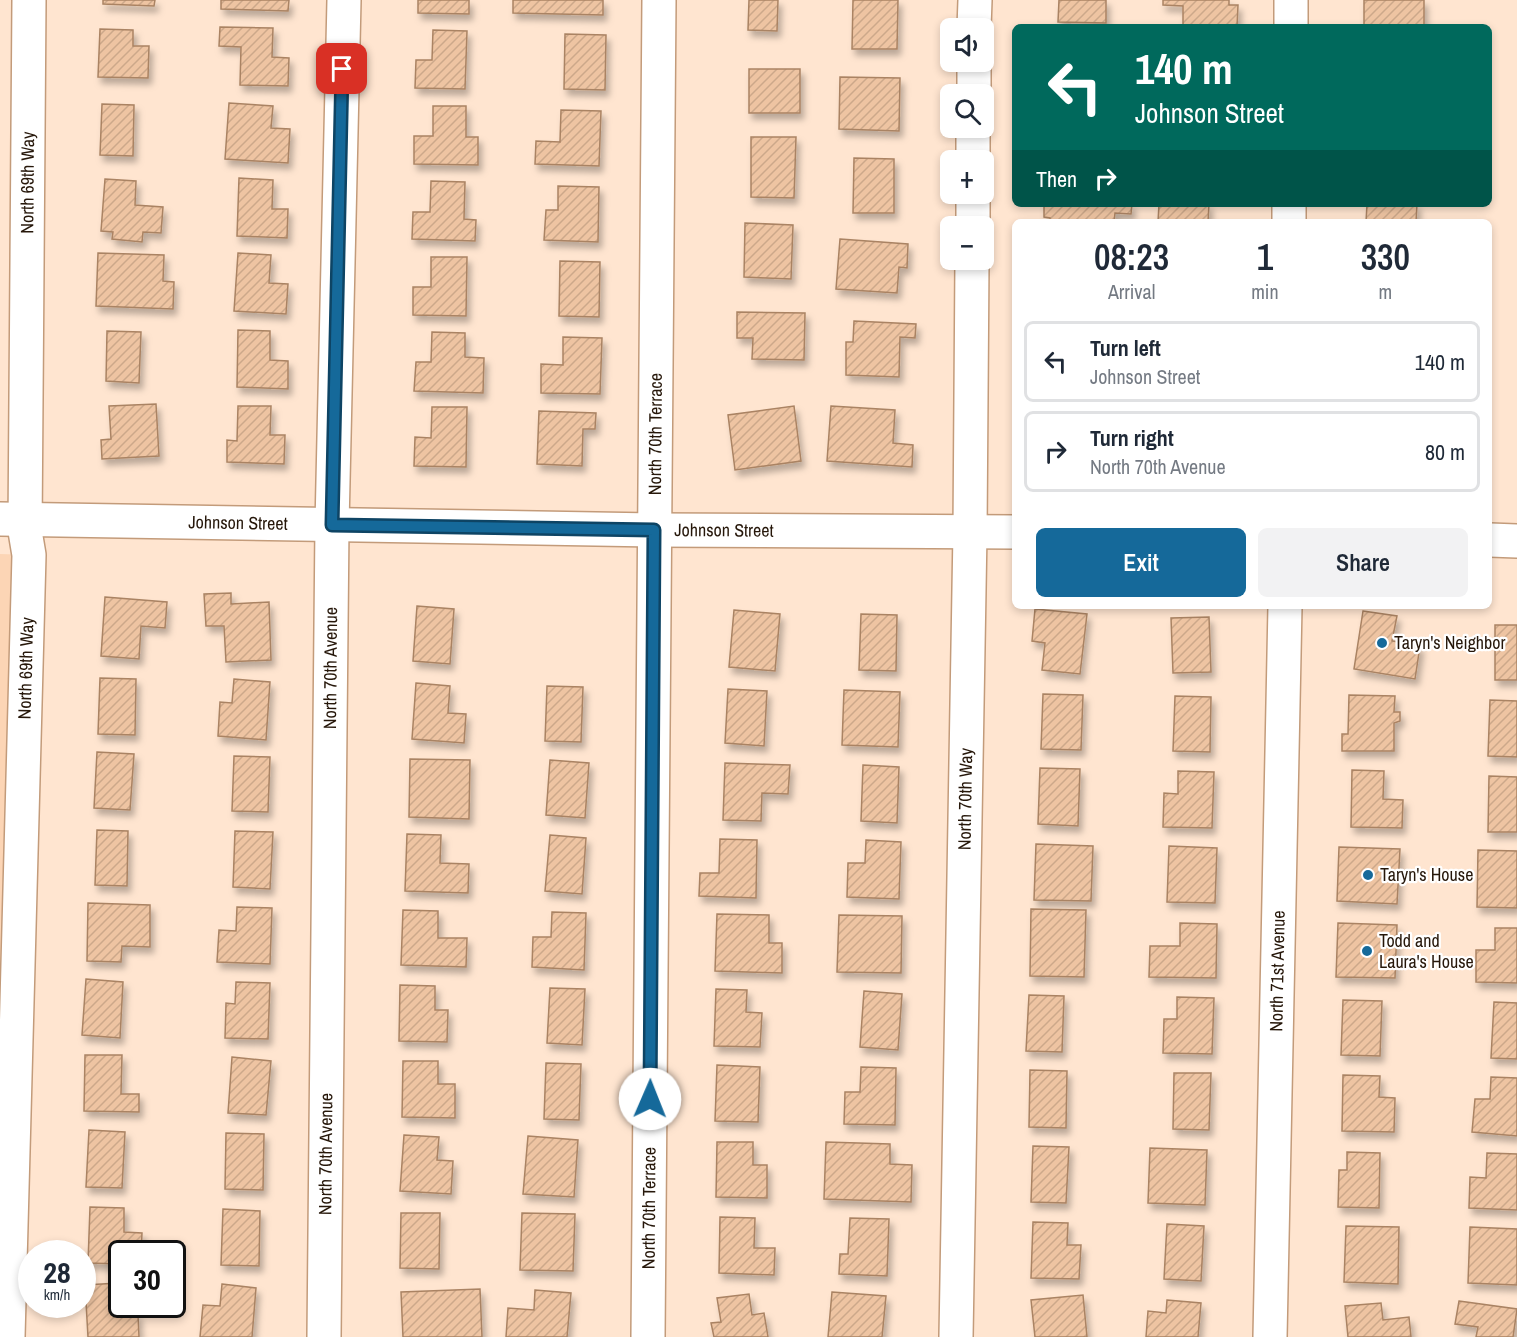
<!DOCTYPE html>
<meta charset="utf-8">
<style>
body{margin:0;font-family:"Archivo Narrow",sans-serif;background:#f2f2f3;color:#1f2937;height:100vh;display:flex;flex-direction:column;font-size:22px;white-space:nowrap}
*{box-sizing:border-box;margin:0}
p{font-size:20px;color:#747a83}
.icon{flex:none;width:33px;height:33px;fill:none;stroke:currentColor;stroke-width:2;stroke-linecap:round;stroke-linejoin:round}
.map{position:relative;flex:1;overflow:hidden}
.sheet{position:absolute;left:1012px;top:219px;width:480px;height:390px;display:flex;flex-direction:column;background:#fff;border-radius:9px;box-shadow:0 3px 9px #0003}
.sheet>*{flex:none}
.top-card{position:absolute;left:1012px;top:24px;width:480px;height:183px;border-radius:9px;box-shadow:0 3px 9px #0003;background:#00695c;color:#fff;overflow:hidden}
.buttons{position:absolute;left:940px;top:18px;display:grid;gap:12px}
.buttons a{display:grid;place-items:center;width:54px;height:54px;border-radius:9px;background:#fff;box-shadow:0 3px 9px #0003;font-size:30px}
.speed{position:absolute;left:18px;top:1240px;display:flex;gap:12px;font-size:30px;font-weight:700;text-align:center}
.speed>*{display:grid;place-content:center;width:78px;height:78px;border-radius:50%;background:#fff;box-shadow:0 3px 9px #0003;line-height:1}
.speed small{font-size:15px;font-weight:400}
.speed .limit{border:3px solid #111;border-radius:9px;background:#fff;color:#111}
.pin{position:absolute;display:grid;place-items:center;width:51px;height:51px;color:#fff;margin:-26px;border-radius:12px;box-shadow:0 3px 9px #0006}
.me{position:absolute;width:66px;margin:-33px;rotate:1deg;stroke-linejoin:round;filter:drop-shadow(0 0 4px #0008)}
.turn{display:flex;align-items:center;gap:21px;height:126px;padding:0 24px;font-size:27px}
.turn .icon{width:78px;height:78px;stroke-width:2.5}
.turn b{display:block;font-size:42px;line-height:51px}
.then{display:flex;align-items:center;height:57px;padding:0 24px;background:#0003;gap:12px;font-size:22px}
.eta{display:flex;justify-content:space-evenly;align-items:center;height:102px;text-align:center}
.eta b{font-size:36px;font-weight:600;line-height:42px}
.primary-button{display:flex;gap:12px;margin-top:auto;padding:12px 24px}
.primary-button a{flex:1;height:69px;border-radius:9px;background:#15699a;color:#fff;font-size:24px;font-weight:600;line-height:69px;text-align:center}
.primary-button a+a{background:#f2f2f3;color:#1f2937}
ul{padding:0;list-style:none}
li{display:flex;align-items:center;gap:18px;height:81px;margin:0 12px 9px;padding:0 12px;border:3px solid #e0e1e3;border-radius:9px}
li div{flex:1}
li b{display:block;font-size:22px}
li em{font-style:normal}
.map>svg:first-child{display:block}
</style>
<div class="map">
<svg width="1517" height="1337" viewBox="0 0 1517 1337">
<defs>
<pattern id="building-hatch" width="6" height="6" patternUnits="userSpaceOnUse" patternTransform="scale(1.5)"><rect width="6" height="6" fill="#eec4a2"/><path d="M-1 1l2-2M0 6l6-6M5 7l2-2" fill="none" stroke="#cca88a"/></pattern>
<filter id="shadow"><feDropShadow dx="3.5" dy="6" stdDeviation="3" flood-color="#0004"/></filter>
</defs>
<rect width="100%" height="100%" fill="#ffe5d0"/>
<path fill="#fcd5b5" d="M0,554L29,555L0,1337Z"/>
<path fill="url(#building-hatch)" stroke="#aa8363" stroke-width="1.5" filter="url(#shadow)" d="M103,0H155L154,6L103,4Z
M221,0H289L288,11L221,9Z
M418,0H469V14L418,13Z
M513,0H603V15L513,13Z
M749,0H778L777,31L748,30Z
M853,0H898L897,49H852Z
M1059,0H1106V23L1058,22Z
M1163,0H1229V5H1238L1237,27H1183V6L1163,5Z
M1364,0H1424V26L1364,25Z
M220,27L273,28L272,57L289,58L288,86L240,85L241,47L219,46Z
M100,29L133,30V46H149L148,78L98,77Z
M433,30L467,31L465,89L415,88L416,60H432Z
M565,34L606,35L605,90L564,89Z
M749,69H800V113H749Z
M840,77L900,78L899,131L839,129Z
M229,103L273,106L271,128L290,129L288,163L225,159Z
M102,104L134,105L133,156L100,155Z
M433,106H466V137H478V165L414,164V136H433Z
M561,110L601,111L599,166L535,164L536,141L560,142Z
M751,137H796L794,198L751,197Z
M854,158L894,159V213H853Z
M239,178L273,180L272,209H288L287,238L237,236Z
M105,179L136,181L135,205L163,207L161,233L143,232L142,242L112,239L113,232L101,231Z
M431,181L465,182L464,219L476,220L475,241L412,239L413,212H430Z
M558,186L599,187L598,242L544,240L546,210H558Z
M1044,204H1132L1131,214L1115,213L1114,222H1050V218L1044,217Z
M1159,204H1209L1208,222H1158Z
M1367,204H1417L1416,222H1366Z
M745,223L793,225L791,279L744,277Z
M840,239L908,244L907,268L899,267L897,293L836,289Z
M98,253L164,255L163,281L174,282L173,309L96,306Z
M238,253L271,255L269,283L288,284L286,314L234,311Z
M431,257H467L466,316L413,315V287H431Z
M560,261L600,262L599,317L559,316Z
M737,312L805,313L804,360L752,359L753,338H737Z
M854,321L916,324L915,338L900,337L899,377L846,375V342H853Z
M238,330L270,331V360L288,361V389L237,387Z
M107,331L141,332L139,383L106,381Z
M432,332L465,333V357L484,358L483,393L414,391L416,362H431Z
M563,337L602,338L600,394L541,393V364L563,365Z
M156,404L159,456L102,459L101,440L111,439L109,406Z
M238,406H271L270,435H285L284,464L227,462V440L237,441Z
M794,406L801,461L735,470L728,415Z
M831,406L895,410L893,443L913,445L912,467L827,461Z
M432,407H467L466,467L414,466L415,437L431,438Z
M539,411L596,413L595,429H583L582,466L537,464Z
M231,593V604L269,602L271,660L226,662L224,626H206L204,594Z
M105,597L167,602L165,628L141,626L139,659L101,656Z
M417,606L454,609L450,664L413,661Z
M1035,609L1087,614L1080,674L1042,670L1045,643L1032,641Z
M734,610L780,614L775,671L729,667Z
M1363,611L1397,616L1392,641L1420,646L1415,679L1354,669Z
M861,614L897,615L896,671L859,670Z
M1209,617L1211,672L1173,673L1171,618Z
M1495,625H1517V680H1495Z
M100,678L136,679L135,735L98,734Z
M234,679L270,682L266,740L218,736L220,702L232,703Z
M416,683L450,686L448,713L466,714L464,743L412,739Z
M547,686L583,687L581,742L545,741Z
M728,689L767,691L764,746L725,743Z
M844,690L900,692L898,747L842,745Z
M1043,694L1083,695L1081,750L1041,749Z
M1349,695L1395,696L1394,712H1400V721L1394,723V751H1342V734H1348Z
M1175,696L1211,697L1210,752L1173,751Z
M1490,700L1517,701V757L1488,756Z
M97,752L134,754L130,810L94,808Z
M234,756L270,757L268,812L232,811Z
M410,759L470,760L469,819L409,817Z
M550,760L589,763L585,818L546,815Z
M725,763L790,765L788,794L762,793L761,821L723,820Z
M863,765L899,767L897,823L861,821Z
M1040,768L1080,769L1078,826L1038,824Z
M1352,770L1384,771L1383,799L1403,800L1402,828L1351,827Z
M1178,771L1214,772L1212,828L1163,827L1164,793L1178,794Z
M1489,776L1517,777V832H1488Z
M97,830L128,831L127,886L95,885Z
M235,831L273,832L270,889L233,887Z
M407,834L441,835L440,863L469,864L468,893L405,891Z
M550,835L586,838L582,894L545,891Z
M720,839L757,840L756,898L699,896L700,873H719Z
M866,840L901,842L899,899L847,897L848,863H865Z
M1036,844L1093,846L1091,901L1034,900Z
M1169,846L1217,848L1215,903L1167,902Z
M1339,847L1400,849L1397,904L1337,901Z
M1478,850L1517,851V908L1477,907Z
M88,903L150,905V947L122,946L121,962L87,961Z
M237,907L272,908L270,964L217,962L219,930L236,931Z
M1031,909L1086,910L1084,977L1030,976Z
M403,910L438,911V938H467L466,967L401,965Z
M552,912L586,913L584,970L532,967L533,937H551Z
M717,914L769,915V943H782V973L715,971Z
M839,915L902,916L901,973L837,972Z
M1180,923L1217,924L1216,978L1149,977L1150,946H1180Z
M1338,923L1397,925L1395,978L1336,977Z
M1495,928H1517V983L1476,982V950H1495Z
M86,979L123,982L120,1038L82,1035Z
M236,982L270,983L268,1039L225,1038L226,1003L235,1004Z
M400,985L435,986V1010H448L447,1042L399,1041Z
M550,988L585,989L582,1045L547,1043Z
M716,989L747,990L746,1012L762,1013L760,1047L714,1046Z
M864,991L902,994L898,1050L860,1047Z
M1029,995L1064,996L1062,1052L1026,1051Z
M1177,997L1214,998L1212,1054L1163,1053L1164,1019H1177Z
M1343,1000L1382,1001L1380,1056L1341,1055Z
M1494,1002L1517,1003V1059L1491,1058Z
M85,1055H122L121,1094H139V1112L84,1111Z
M232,1057L271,1061L266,1115L228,1113Z
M403,1061H438V1084H455V1118L402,1117Z
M546,1063L581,1064L579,1120L544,1119Z
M717,1065L760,1067L758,1122L715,1121Z
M861,1067L896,1068L895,1125L844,1124L845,1092H860Z
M1030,1070L1067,1071L1066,1128L1029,1127Z
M1174,1073H1211L1209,1130L1173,1129Z
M1343,1075L1380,1076L1379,1097L1395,1098L1394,1132L1342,1131Z
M1491,1077L1517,1078V1136L1472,1132L1475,1099H1490Z
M89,1130L125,1132L122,1188L86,1187Z
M226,1133L264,1134L263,1190L225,1189Z
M404,1135L439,1137L437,1160L453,1161L451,1194L400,1191Z
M528,1136L578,1140L574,1197L523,1194Z
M717,1142H753V1165H767V1198L716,1197Z
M826,1142L890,1144V1164L912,1165L911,1202L824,1199Z
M1033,1146L1069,1147L1066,1203L1031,1202Z
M1150,1148L1207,1150L1205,1205L1148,1203Z
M1347,1152L1380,1153L1379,1208L1338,1207L1339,1170H1347Z
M1487,1153L1517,1154V1210L1469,1208L1470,1177L1486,1178Z
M90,1207L124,1208V1232L142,1233L141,1254H122V1264L88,1263Z
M223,1209L260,1211L259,1266L221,1265Z
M401,1213H440L439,1269L400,1268Z
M522,1213L575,1214L573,1271L520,1270Z
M720,1217L755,1218L754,1248H775L774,1275L719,1273Z
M850,1218L889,1219L887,1276L839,1274L840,1254H848Z
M1033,1222L1068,1223L1067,1245H1081L1079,1279L1031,1278Z
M1167,1224L1204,1226L1201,1281L1164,1279Z
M1346,1226L1399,1227L1398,1284L1344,1282Z
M1470,1227L1517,1229V1285L1468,1283Z
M118,1283L120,1315L138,1314L139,1337H88L85,1285Z
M222,1284L256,1288L252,1337H200L203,1305L220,1306Z
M480,1289L482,1337H403L401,1292Z
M535,1290L571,1293L567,1337H506L508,1308L534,1310Z
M832,1292L886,1296L882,1337H828Z
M749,1294L752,1315L764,1313L768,1337H714L711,1323L721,1322L717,1298Z
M1083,1295L1087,1337H1035L1031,1300Z
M1167,1300L1201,1303L1198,1337H1146L1148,1311L1166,1313Z
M1459,1301L1517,1309L1513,1337H1476L1478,1327L1455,1324Z
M1381,1303L1383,1320L1409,1317L1411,1337H1348L1345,1306Z"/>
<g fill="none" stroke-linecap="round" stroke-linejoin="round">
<g stroke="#c39b7a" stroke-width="36">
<g id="minor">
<path d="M1291,27V0"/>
<path d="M974,28L975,0"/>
<path d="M974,94V62"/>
<path d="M973,160V128"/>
<path d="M1289,222V204"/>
<path d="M973,226V194"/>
<path id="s1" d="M0,519L654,530L1016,532"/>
<path d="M1490,540L1517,541"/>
<path id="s2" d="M8,1337L29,555L25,531L29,0"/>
<path id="s3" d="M324,1337L332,525L344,0"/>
<path id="s4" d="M648,1337L659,0"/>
<path id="s5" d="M956,1337L970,532L972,260"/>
<path id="s6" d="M1270,1337L1285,606"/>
</g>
</g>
<use href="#minor" stroke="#fff" stroke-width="33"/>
</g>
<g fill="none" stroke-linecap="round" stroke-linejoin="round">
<g stroke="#0e4464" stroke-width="15">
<path id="route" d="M342,69L332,525L654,530L650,1099"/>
</g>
<use href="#route" stroke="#15699a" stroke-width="10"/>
</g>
<g fill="#15699a" stroke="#fff" stroke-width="2">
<circle cx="1382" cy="643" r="6"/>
<circle cx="1368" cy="875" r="6"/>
<circle cx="1367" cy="951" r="6"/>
</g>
<g text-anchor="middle" stroke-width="4.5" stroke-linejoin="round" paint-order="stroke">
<g font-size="18" fill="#26170a" stroke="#fff">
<text dy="6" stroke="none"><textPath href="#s2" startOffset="1155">North 69th Way</textPath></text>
<text dy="6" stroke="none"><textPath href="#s4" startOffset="903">North 70th Terrace</textPath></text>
<text dy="6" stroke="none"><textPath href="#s1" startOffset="238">Johnson Street</textPath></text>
<text dy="6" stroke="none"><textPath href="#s1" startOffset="724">Johnson Street</textPath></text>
<text dy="6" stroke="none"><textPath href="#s2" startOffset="669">North 69th Way</textPath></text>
<text dy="6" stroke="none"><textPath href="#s3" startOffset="669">North 70th Avenue</textPath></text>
<text dy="6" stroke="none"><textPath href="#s5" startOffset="538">North 70th Way</textPath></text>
<text dy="6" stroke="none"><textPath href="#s6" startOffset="366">North 71st Avenue</textPath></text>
<text dy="6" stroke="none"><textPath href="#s3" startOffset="183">North 70th Avenue</textPath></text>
<text dy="6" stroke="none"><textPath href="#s4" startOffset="129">North 70th Terrace</textPath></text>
</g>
<g font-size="18" fill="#26170a" stroke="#fff" text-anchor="start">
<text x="1394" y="649">Taryn's Neighbor</text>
<text x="1380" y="881">Taryn's House</text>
<text x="1379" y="947">Todd and<tspan x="1379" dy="21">Laura's House</tspan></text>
</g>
</g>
</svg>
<div class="buttons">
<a><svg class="icon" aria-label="sound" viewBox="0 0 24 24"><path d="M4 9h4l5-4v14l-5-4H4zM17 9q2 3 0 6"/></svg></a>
<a><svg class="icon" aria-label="search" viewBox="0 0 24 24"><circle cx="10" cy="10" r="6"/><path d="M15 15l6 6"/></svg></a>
<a>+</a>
<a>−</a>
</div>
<div class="speed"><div>28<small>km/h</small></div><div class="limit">30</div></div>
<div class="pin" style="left:342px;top:69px;background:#d93025"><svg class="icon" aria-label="arrive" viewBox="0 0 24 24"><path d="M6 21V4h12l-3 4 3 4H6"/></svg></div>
<svg class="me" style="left:650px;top:1099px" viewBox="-20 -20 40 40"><circle r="19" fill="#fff"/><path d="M0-13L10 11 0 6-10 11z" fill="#15699a"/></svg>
<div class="top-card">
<div class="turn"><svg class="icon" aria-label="left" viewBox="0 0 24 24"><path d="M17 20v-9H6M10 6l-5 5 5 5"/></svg><div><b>140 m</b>Johnson Street</div></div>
<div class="then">Then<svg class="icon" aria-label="right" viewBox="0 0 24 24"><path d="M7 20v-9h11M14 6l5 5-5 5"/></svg></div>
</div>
<section class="sheet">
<div class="eta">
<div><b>08:23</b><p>Arrival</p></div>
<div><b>1</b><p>min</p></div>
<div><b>330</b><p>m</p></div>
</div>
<ul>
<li><svg class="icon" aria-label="left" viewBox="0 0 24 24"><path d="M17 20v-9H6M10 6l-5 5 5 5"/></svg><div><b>Turn left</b><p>Johnson Street</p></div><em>140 m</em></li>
<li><svg class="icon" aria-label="right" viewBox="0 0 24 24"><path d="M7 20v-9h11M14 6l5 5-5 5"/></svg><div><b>Turn right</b><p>North 70th Avenue</p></div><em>80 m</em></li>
</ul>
<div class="primary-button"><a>Exit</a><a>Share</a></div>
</section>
</div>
